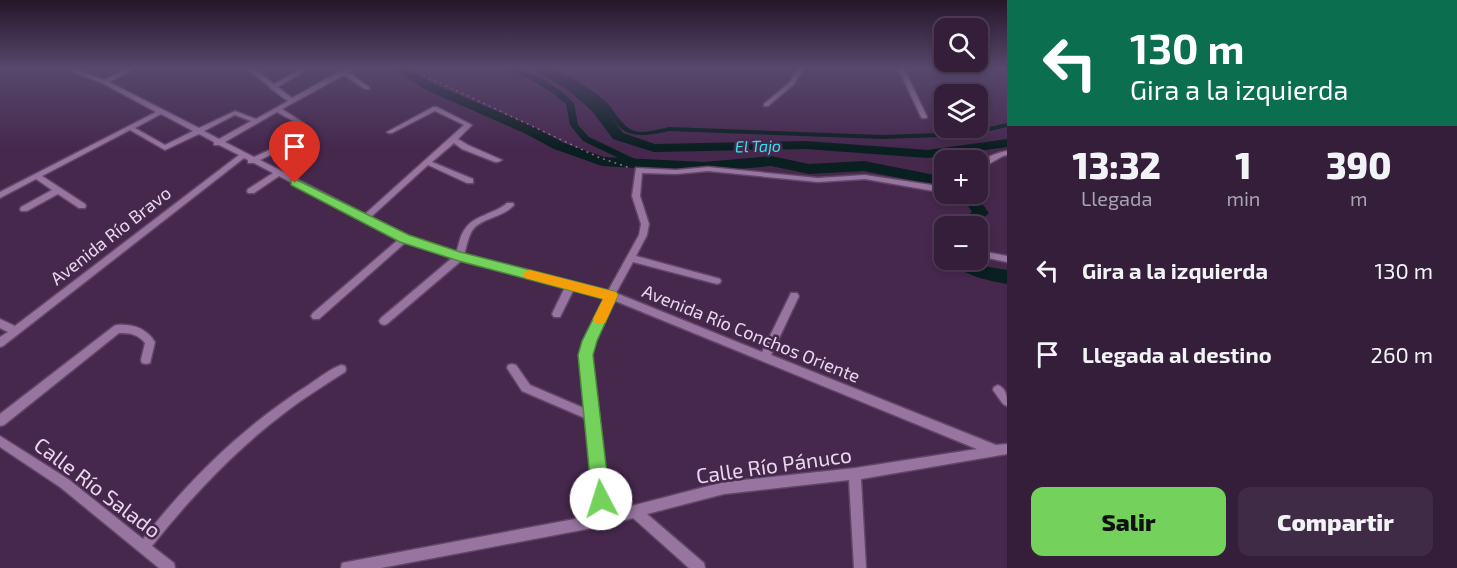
<!DOCTYPE html>
<html lang="es">
<meta charset="utf-8">
<style>
body{margin:0;font-family:"Exo 2",sans-serif;background:#3f2b45;color:#f1f3f6;height:100vh;display:flex;flex-direction:column;font-size:22px;white-space:nowrap}
*{box-sizing:border-box;margin:0}
p{font-size:20px;color:#a9a2af}
.icon{flex:none;width:33px;height:33px;fill:none;stroke:currentColor;stroke-width:2;stroke-linecap:round;stroke-linejoin:round}
.map{position:relative;flex:1;overflow:hidden}
.side{display:flex;flex-direction:column;background:#341e3a;width:450px}
.side>*{flex:none}
.hud{background:#0b6e4f;color:#fff;overflow:hidden}
.tools{position:absolute;left:934px;top:18px;display:grid;gap:12px}
.tools a{display:grid;place-items:center;width:54px;height:54px;border-radius:12px;background:#341e3a;box-shadow:0 3px 9px #0003,0 0 0 2px #4e3c54;font-size:30px}
.pin{position:absolute;display:grid;place-items:center;width:51px;height:51px;color:#fff;margin:-62px -26px;border-radius:50% 50% 50% 0;rotate:-45deg;box-shadow:0 0 6px #0007}
.pin .icon{rotate:45deg}
.me{position:absolute;width:66px;margin:-33px;rotate:355deg;stroke-linejoin:round;filter:drop-shadow(0 0 4px #0008)}
.turn{display:flex;align-items:center;gap:21px;height:126px;padding:0 24px;font-size:27px}
.turn .icon{width:78px;height:78px;stroke-width:2.5}
.turn b{display:block;font-size:42px;line-height:51px}
.eta{display:flex;justify-content:space-evenly;align-items:center;height:102px;text-align:center}
.eta b{font-size:36px;font-weight:800;line-height:42px}
.primary-button{display:flex;gap:12px;margin-top:auto;padding:12px 24px}
.primary-button a{flex:1;height:69px;border-radius:12px;background:#74d25c;color:#111;font-size:24px;font-weight:800;line-height:69px;text-align:center}
.primary-button a+a{background:#3f2b45;color:#f1f3f6}
ul{padding:0;list-style:none}
li{display:flex;align-items:center;gap:18px;height:84px;padding:0 24px}
li div{flex:1}
li b{display:block;font-size:22px}
li em{font-style:normal}
main{display:flex;flex:1;min-height:0}
.map>svg:first-child{display:block}
</style>
<main>
<div class="map">
<svg width="1007" height="568" viewBox="0 0 1007 568">
<rect width="100%" height="100%" fill="#46284d"/>
<g fill="none" stroke-linecap="round" stroke-linejoin="round">
<path fill="#0a1f20" fill-rule="evenodd" d="M502,68H512L538,76L560,90L574,103L578,125L589,137L637,160V164H631L583,141L570,125L566,104L554,94L532,80Z
M543,68C560,68 594,90 607,103C615,111 621,125 632,130C643,135 658,129 669,127L882,135L968,132L1007,123V127L968,136L882,139L669,131C610,145 625,120 587,94C573,85 556,79 543,68Z"/>
<path fill="#0a1f20" fill-rule="evenodd" d="M394,68H409L432,83L534,127L564,143L604,157L704,162L771,156L809,164L864,161L945,177V187L864,171L809,174L771,166L704,172L602,166L554,149L524,133L424,89Z
M531,68H546L576,84L602,105L623,133L655,144L806,141L928,150L1007,139V147L928,158L806,149L654,152L613,139L592,111L568,90Z
M960,194H975L989,213L974,226H956L972,212Z
M953,260H975L989,267L1007,270V284C991,281 960,276 953,260Z"/>
<g stroke="#604667" stroke-width="3">
<path id="minor" d="M0,68H5L0,71Z
M63,68H72L104,80L128,68H136L109,82L199,128L235,111L256,119L288,101L271,89L270,87L246,68H253L274,84L302,68H310L278,87L292,98L346,68H354L348,72L369,87V89H365L344,75L282,109L304,123V125H300L277,112L225,142L254,157L307,133H311V135L260,160L365,214L464,125L435,111L392,133H388L387,132L433,107H437L472,125L458,139L468,145L502,160L498,162H495L462,149L454,143L432,162L473,179V183H467L428,165L371,217L408,236L456,253C459,245 460,235 465,229C474,215 495,214 507,203H513L514,205C503,218 480,218 472,231C468,238 466,248 464,255L608,291L639,235L641,224L632,196L636,168L676,170L708,167L818,178L865,175L945,187V193L865,179L818,182L708,171L676,174L642,173L640,196L649,224L647,235L636,256L717,278L720,279L721,281L720,283L717,284L633,262L616,293L762,352L791,293H797L799,296L771,355L996,445L1007,444V454L861,479L866,568H854L849,480L724,494L647,514L704,563L705,568H689L633,518L603,526L381,568H341L342,563L347,562L596,515L587,419L522,391L507,368L508,365L512,364L516,365L530,385L586,409L581,355L592,324L605,297L574,289L560,317H554L552,314L565,287L461,261L387,324L384,325L381,324L379,321L381,318L452,258L406,242L319,319H313L311,316L313,313L399,239L279,176L254,193H248L247,191L248,189L273,173L254,163H248V160L244,158L3,346L0,347V337L8,332L0,328V319L15,326L239,155L219,145H214V142L199,134L165,150L130,130L42,176L85,204L86,206L85,208H79L58,194L27,211H21L20,209L21,207L52,190L36,179L0,198V192L156,112L102,83ZM161,114L193,131L165,145L135,128ZM235,115L251,121L219,139L204,131ZM613,300L977,449L855,468L724,482L608,512L598,420L599,417L597,413L591,355L602,324Z
M798,68H804L794,84L768,106H764V104L790,82Z
M898,68H904L927,117L926,118H922L921,117Z
M1007,151V155L1003,156L987,165L982,181L978,183C978,177 977,169 980,164C985,157 999,152 1007,151Z
M986,252L1007,256V262L983,257L982,255Z
M117,325C133,324 146,328 155,342L150,363L146,364L142,363L141,360L145,343C138,334 130,333 119,333L4,425L0,426V414L114,326Z
M341,365L345,366L346,369L345,372C325,385 305,397 287,411C236,449 191,497 152,546L174,563L175,568H159L60,487L0,447V436L68,479L143,539C189,479 246,424 310,384C320,377 330,369 341,365Z
M998,385C1007,389 1007,397 1007,406L1003,404L993,390L994,387Z"/>
</g>
<path stroke="#886e8e" stroke-width="1.5" stroke-dasharray="2 4" stroke-linecap="butt" d="M414,68L421,74L598,157L630,168"/>
<use href="#minor" fill="#9775a0" fill-rule="evenodd"/>
</g>
<linearGradient id="sky" x2="0" y2="1"><stop stop-color="#26162a"/><stop offset="0.46" stop-color="#57486d"/><stop offset="1" stop-color="#57486d" stop-opacity="0"/></linearGradient>
<rect width="1007" height="148" fill="url(#sky)"/>
<path fill="#74d25c" stroke="#4b883c" stroke-width="1.5" d="M295,179L409,235L460,252L616,292L618,295L597,341L593,355L610,499L608,506L601,508L595,506L592,499L578,355L582,341L603,299L459,261L400,242L291,185V180Z"/>
<path fill="#f59e0b" d="M530,270L616,292L618,295L605,323H595L593,319L603,299L525,278L523,275L525,271Z"/>
<g text-anchor="middle" stroke-width="5" stroke-linejoin="round" paint-order="stroke">
<g font-size="16" font-style="italic" fill="#32e1e9" stroke="#46284d">
<text transform="translate(758 146) rotate(-1)" y="6">El Tajo</text>
</g>
<g font-size="18" fill="#e9d7ee" stroke="#46284d">
<text transform="translate(111 236) rotate(-38)" y="6">Avenida Río Bravo</text>
<text transform="translate(751 334) rotate(22)" y="6">Avenida Río Conchos Oriente</text>
</g>
<g font-size="21" fill="#e9d7ee" stroke="#46284d">
<text transform="translate(774 466) rotate(-8)" y="7">Calle Río Pánuco</text>
<text transform="translate(97 488) rotate(37)" y="7">Calle Río Salado</text>
</g>
</g>
</svg>
<div class="tools">
<a><svg class="icon" aria-label="search" viewBox="0 0 24 24"><circle cx="10" cy="10" r="6"/><path d="M15 15l6 6"/></svg></a>
<a><svg class="icon" aria-label="layers" viewBox="0 0 24 24"><path d="M12 4l9 5-9 5-9-5zM3 14l9 5 9-5"/></svg></a>
<a>+</a>
<a>−</a>
</div>
<div class="pin" style="left:295px;top:183px;background:#d93025"><svg class="icon" aria-label="arrive" viewBox="0 0 24 24"><path d="M6 21V4h12l-3 4 3 4H6"/></svg></div>
<svg class="me" style="left:601px;top:499px" viewBox="-20 -20 40 40"><circle r="19" fill="#fff"/><path d="M0-13L10 11 0 6-10 11z" fill="#74d25c"/></svg>
</div>
<section class="side">
<div class="hud">
<div class="turn"><svg class="icon" aria-label="left" viewBox="0 0 24 24"><path d="M17 20v-9H6M10 6l-5 5 5 5"/></svg><div><b>130 m</b>Gira a la izquierda</div></div>
</div>
<div class="eta">
<div><b>13:32</b><p>Llegada</p></div>
<div><b>1</b><p>min</p></div>
<div><b>390</b><p>m</p></div>
</div>
<ul>
<li><svg class="icon" aria-label="left" viewBox="0 0 24 24"><path d="M17 20v-9H6M10 6l-5 5 5 5"/></svg><div><b>Gira a la izquierda</b></div><em>130 m</em></li>
<li><svg class="icon" aria-label="arrive" viewBox="0 0 24 24"><path d="M6 21V4h12l-3 4 3 4H6"/></svg><div><b>Llegada al destino</b></div><em>260 m</em></li>
</ul>
<div class="primary-button"><a>Salir</a><a>Compartir</a></div>
</section>
</main>
